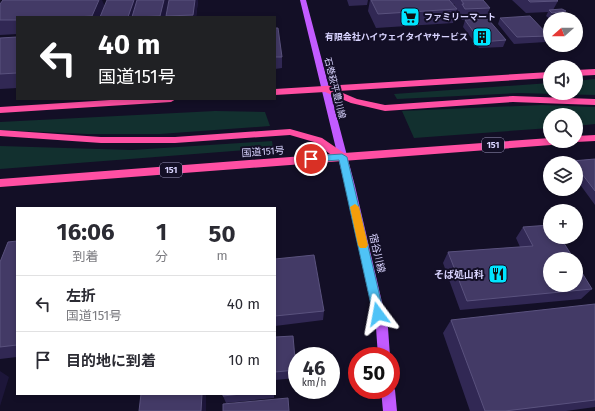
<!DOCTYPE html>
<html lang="ja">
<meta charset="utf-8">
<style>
body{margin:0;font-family:"Fira Sans","Noto Sans JP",sans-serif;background:#f7f7f7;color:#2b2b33;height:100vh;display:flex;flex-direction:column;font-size:15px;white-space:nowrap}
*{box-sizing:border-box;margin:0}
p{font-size:13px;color:#7c7c81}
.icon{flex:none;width:22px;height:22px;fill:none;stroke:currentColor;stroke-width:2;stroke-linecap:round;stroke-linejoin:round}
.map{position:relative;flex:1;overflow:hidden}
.details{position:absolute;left:16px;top:207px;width:260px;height:188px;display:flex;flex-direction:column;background:#fff;border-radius:0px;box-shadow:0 2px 6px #0003}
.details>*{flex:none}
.guide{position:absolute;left:16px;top:16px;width:260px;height:84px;border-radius:0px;box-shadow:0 2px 6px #0003;background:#202124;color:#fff;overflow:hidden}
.needle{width:26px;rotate:249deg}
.fabs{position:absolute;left:543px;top:12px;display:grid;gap:8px}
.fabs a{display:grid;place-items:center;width:40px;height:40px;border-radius:50%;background:#fff;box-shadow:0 2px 6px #0003;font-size:20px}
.speed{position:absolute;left:288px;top:347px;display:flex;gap:8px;font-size:20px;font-weight:700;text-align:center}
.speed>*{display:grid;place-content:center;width:52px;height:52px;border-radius:50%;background:#fff;box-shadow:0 2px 6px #0003;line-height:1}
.speed small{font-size:10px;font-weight:400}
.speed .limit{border:6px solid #d22;background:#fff;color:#111}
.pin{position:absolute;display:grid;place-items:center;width:34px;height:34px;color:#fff;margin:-17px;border:2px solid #fff;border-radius:50%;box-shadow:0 1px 4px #0007}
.me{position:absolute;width:44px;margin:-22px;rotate:347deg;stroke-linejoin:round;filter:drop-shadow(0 0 3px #0008)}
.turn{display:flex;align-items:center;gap:14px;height:84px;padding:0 16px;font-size:18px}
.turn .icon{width:52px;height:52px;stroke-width:2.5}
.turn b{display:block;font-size:28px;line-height:34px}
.eta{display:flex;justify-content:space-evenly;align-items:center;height:68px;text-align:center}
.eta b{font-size:24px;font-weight:700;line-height:28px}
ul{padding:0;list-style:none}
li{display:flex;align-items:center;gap:12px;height:56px;padding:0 16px;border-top:1px solid #e1e1e2}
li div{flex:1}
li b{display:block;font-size:15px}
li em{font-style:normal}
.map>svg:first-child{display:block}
</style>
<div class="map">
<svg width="595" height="411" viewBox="0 0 595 411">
<rect width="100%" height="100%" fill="#130f26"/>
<path fill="#12302f" d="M595,79V95L518,93L397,99L394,94L550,83V93H576V81Z
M542,105L595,107V124L576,126V115H550V128L414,138L402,111Z
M215,111L265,112L270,126L160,134H87L0,130V122Z
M272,141L273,148L0,169V146L132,150Z"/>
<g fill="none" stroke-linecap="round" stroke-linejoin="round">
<path fill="#c25bff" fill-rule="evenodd" d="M300,0H306L355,186L388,328L390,356H378L376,328L345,186Z
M391,384L395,390L397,411H383L381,390H391Z"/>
<path fill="#ff4fa3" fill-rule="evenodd" d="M595,69V75L576,76V70Z
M550,72V78L338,91L357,99L385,105L513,96L595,99V105L513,102L385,111L351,103L325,92L275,95V89Z
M126,99H176L171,102L0,113V107Z
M290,129L322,138L344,153L550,138V141H556L555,143L551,145L0,187V179L330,154L314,142L290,135L175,143H101L0,136V130L101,137H175Z
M595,135V141L576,142L572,141H576V136Z"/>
</g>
<path fill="#312854" d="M107,0H168V2L165,17H17V34L0,35V4L105,6Z
M347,0H368L367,5L349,6Z
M370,0H483L490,8L486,19L506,40L503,47L479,48L463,27L465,20L480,19L462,20L459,15V13L454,4H453L457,9L453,23L376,28L368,11Z
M512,0H557L558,1L553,10L563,18L550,19L546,16L548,12L526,13Z
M198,1L196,17H166V16Z
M500,18L549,36L546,42L514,44L498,24Z
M275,28L282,57V68L275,69Z
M17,37V88L0,89V38Z
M595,159V205L576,179V163H570L572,161Z
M523,227L592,289L581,299L460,310L443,263L448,252L520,247L516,238Z
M17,241V357L0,359V262Z
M275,259L324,311L323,320L275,326Z
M595,304V407L566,411H470L443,333L451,320Z
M275,337L296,370V378L275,380Z
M223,394H274V398L226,403L223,396Z"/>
<path fill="#1d163a" d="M99,0H102L106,9L102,17H92V16Z
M134,0H138L135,17H128Z
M164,0H168V2L165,17H160Z
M195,0H198V1L196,17H194L193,15Z
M566,11L563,18L550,19L552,13Z
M0,371L9,377L0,406Z
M202,394H206V411H201Z"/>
<path fill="#433a66" stroke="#5a527e" d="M3,0H99L92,16L76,17H17V20H0V4Z
M107,0H134L128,17H100Z
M137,0H164L160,16L132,17Z
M169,0H195L193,15L166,16Z
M371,0H449L457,9L378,14Z
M461,0H483L490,8L465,9L462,4H464Z
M528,0H557L558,1L530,2Z
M562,9L566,11L552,13L549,10Z
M530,16L549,36L517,37L500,18Z
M488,19L506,40L481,42L465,20Z
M275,28H278L282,57H275Z
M17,37V73L0,74V38Z
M595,159V191L576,166V163H573L572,161Z
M550,225V237H560L574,259H550V285H576V263L592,289L467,301L448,252L533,246L523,227Z
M17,241V345L0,347V262L8,242Z
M314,255L324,311L275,316V259Z
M595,304V400L505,411H485L451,320Z
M293,336L296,370L275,372V337Z
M141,394H202L201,411H139Z
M223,394H241L223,396Z
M288,398L289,411H223V404Z"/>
<path fill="#4fc3f7" stroke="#337fa1" d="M342,154L347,157L384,314L382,317L378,319L374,317L373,314L339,160L311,162L306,159L311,156Z"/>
<path fill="#f59e0b" d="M355,204L359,207L368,245L366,248H360L358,245L350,207Z"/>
<defs>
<g id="supermarket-square" transform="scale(1)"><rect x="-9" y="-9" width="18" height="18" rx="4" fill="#00e5ff" stroke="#130f26"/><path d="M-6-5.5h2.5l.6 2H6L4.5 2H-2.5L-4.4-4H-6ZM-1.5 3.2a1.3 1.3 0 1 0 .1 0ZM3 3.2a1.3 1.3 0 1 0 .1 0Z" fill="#111"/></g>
<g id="building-square" transform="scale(1)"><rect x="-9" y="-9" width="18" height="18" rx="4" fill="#00e5ff" stroke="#130f26"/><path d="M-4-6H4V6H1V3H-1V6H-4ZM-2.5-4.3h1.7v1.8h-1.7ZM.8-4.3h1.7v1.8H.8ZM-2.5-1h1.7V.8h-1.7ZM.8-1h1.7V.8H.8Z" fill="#111"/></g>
<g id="restaurant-square" transform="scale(1)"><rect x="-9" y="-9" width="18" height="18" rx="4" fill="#00e5ff" stroke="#130f26"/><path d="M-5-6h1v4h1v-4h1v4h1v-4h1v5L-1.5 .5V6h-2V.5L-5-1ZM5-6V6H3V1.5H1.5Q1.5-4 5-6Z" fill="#111"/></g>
</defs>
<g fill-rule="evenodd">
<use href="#supermarket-square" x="410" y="17"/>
<use href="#building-square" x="482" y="37"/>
<use href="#restaurant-square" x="498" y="274"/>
</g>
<g text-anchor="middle" stroke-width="4" stroke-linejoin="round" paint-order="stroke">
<g font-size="9" font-weight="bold" fill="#d9d4ff" stroke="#130f26" text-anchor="start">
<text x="424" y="20">ファミリーマート</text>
<text x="468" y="40" text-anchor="end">有限会社ハイウェイタイヤサービス</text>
</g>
<g font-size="9" fill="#d9d4ff" stroke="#130f26">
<text transform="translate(335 88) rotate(76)" y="3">石巻萩平豊川線</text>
</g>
<g fill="#130f26" stroke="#9e99be" stroke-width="1">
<rect x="482" y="138" width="22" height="14" rx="3"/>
<rect x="160" y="163" width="22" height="14" rx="3"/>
</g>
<g font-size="9" font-weight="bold" fill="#d9d4ff">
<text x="493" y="148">151</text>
<text x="171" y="173">151</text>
</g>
<g font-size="10" fill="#d9d4ff" stroke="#130f26">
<text transform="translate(263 151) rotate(-4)" y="4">国道151号</text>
<text transform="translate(378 253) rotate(77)" y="4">宿谷川線</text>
</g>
<g font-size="10" font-weight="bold" fill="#d9d4ff" stroke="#130f26" text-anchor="end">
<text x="484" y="278">そば処山科</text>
</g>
</g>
</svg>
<div class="fabs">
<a><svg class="needle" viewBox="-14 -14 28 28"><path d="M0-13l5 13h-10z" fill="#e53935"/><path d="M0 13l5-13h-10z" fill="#7c7c81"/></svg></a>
<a><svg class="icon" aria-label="sound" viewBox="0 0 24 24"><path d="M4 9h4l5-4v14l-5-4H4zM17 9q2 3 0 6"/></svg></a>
<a><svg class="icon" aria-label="search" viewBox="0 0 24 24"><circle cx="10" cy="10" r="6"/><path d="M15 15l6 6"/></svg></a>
<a><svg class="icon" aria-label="layers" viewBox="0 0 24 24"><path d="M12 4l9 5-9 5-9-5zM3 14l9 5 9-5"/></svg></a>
<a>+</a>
<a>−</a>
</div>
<div class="speed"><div>46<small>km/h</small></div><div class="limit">50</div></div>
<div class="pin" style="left:311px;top:159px;background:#d93025"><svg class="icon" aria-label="arrive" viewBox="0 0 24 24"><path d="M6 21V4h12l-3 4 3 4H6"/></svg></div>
<svg class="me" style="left:378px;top:314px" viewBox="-20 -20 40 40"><path d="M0-17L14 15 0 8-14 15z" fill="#4fc3f7" stroke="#fff" stroke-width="4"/></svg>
<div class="guide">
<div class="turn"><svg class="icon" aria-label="left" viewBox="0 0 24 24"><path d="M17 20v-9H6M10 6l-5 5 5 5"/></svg><div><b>40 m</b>国道151号</div></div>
</div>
<section class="details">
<div class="eta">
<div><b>16:06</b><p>到着</p></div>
<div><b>1</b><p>分</p></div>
<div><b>50</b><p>m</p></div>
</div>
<ul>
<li><svg class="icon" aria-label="left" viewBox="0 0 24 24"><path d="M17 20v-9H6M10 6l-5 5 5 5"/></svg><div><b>左折</b><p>国道151号</p></div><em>40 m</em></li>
<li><svg class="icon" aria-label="arrive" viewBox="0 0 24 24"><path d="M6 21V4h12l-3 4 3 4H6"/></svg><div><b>目的地に到着</b></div><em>10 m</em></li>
</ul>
</section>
</div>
